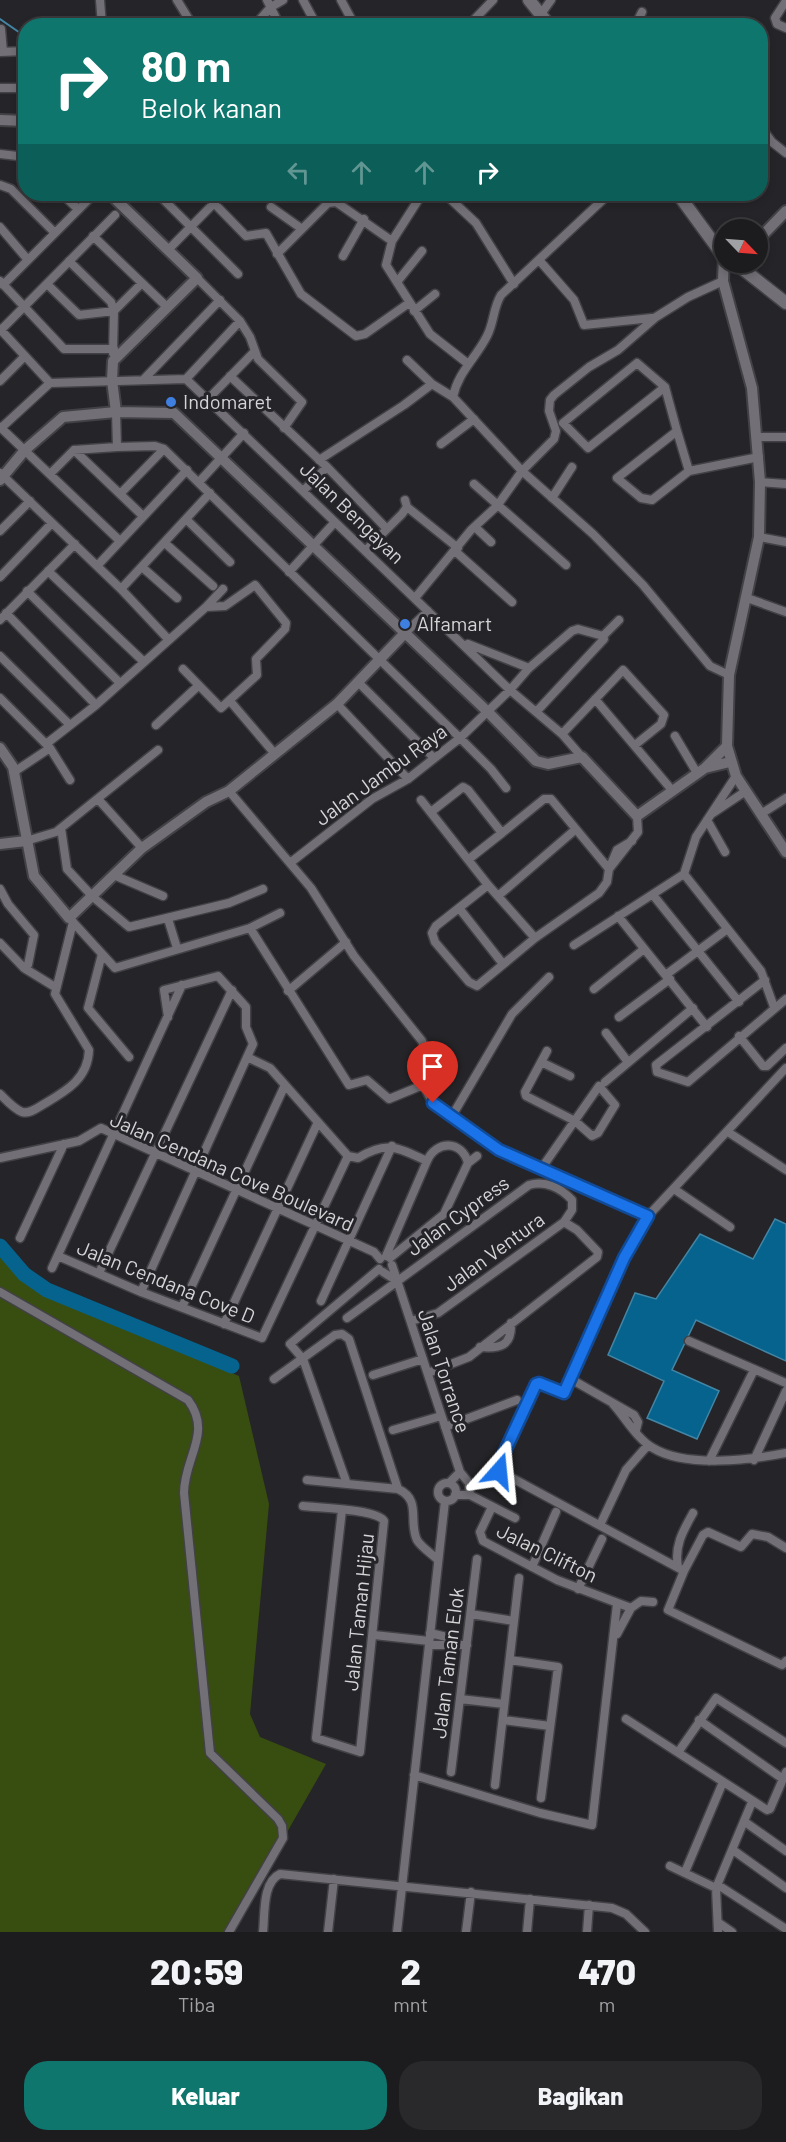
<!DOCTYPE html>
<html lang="id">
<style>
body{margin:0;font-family:Barlow,sans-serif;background:#29282b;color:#f1f3f6;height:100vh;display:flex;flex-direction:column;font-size:22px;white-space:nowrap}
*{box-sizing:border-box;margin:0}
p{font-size:20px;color:#a0a1a4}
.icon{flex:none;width:33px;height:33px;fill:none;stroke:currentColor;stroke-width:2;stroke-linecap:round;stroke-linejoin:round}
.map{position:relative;height:1932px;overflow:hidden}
.side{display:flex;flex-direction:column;background:#1c1b1e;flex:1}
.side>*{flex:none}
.guide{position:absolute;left:18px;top:18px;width:750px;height:183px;border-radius:24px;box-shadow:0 3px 9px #0003,0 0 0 2px #3a393c;background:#0f766e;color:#fff;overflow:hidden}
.needle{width:39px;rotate:115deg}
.buttons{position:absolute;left:714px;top:219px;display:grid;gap:12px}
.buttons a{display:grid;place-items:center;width:54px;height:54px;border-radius:50%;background:#1c1b1e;box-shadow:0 3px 9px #0003,0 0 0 2px #3a393c;font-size:30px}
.pin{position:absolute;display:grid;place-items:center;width:51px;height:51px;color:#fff;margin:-62px -26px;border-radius:50% 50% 50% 0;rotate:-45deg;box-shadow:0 0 6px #0007}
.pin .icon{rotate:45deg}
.me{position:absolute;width:66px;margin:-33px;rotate:18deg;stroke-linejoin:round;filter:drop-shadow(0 0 4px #0008)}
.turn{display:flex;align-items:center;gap:21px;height:126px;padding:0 24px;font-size:27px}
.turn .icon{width:78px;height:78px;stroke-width:2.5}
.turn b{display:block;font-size:42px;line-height:51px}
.lanes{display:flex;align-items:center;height:57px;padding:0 24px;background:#0003;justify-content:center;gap:30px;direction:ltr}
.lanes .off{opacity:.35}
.eta{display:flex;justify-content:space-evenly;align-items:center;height:102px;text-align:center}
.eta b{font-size:36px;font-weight:800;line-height:42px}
.cta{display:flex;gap:12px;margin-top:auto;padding:12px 24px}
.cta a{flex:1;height:69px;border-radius:24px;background:#0f766e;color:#fff;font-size:24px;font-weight:800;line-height:69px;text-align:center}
.cta a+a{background:#29282b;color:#f1f3f6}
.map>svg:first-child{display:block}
</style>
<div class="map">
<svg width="786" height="1932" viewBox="0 0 786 1932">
<rect width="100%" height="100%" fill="#252428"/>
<path fill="#384e10" d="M0,1251C30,1294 85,1311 132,1331C168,1346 203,1361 239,1376L269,1504L250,1714L260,1737L326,1764L230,1932H0Z"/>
<path fill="#05638d" stroke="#4385a4" stroke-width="1.5" d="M775,1219L786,1224V1361L696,1320L672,1370L719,1391L697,1439L647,1418L664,1381L608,1355L635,1293L656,1299L700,1234L753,1259Z"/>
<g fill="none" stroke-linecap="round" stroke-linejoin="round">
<path stroke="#4385a4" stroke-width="2" d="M0,19L26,37"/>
<path stroke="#05638d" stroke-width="15" d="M0,1246L24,1274L47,1290L232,1366"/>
<g stroke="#424145" stroke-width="11">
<path id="minor" d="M100,0L102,26
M177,0L193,26
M267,0L280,26
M303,0L317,26
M341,0L355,26
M786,1L775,18L777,24L786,28
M541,14L551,0
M206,26H216
M254,26L271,7L283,0
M468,26L493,0
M635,26L642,12
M1,29L3,52
M0,52L26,51
M0,88H26
M761,127L772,142L786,153
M0,154L26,157
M0,185L11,189L54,232
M62,194L78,209
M158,194L238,274
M205,194L246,236L266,233L301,294L356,336L365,334L409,303
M422,194L392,241L386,265L430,334L467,363
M445,194L476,223L514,284
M271,207L302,229L328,203L336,202L392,241
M0,227L28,260
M93,236L166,306
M169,249L223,194
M277,254L302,229
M343,256L364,219
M539,260L574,300L584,325L652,318
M69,261L111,302L114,311L113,353
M197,278L240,321L250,337L258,359L302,402L284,428
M0,281L64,349H114
M397,282L422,251
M47,284L79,315L114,311L142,283
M3,285L94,194
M414,311L435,294
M0,329L50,383
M0,331L115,215
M407,360L432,384L453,397L522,471L593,534L643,585L710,666L729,675
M230,376L327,467L303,491
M144,379L220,300
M186,379L240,321
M0,381L25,356
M665,387L588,448L563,423L637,363L665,387L677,431L617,478L641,498L652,500L689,471L759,457
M453,397C458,372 476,358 487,336C494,323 493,308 501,295L609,194
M209,398L254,352
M116,412L117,447L155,446L164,449L460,738L491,769L506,788
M0,427L120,541
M1,428L50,383L186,379L510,690L562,734L582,757
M677,431L689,471
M757,437H786
M441,444L474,419
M74,450L143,516
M319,460L404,405L432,384
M327,467L387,529
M0,473L121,589L168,639
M50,474L74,450L117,447
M199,482L244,433
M760,482L786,484
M474,484L566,565
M120,494L164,449
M552,498L572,467
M407,507L458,548
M187,520L230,562
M475,527L491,542
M0,531L30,501
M759,537L786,542
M165,543L213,586
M365,551L402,514L407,507L405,500
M455,551L512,602
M97,566L187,470
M142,567L177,598
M48,571L143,661
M289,572L335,522
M0,577L52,523
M121,589L210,493
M27,591L120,683
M415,598L471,530L497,506L522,471L554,439L556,431L549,411L550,400L554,395L589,367L618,350L656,317L688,297L723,281
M747,598L786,612
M206,607L223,589
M6,613L96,705
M0,620L75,544
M404,634L428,611
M603,636L619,620
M468,644L529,668
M0,656L70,725
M359,683L434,758
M0,698L46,744
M595,699L671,789
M230,701L275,754
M337,704L408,779
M156,725L198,686
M562,734L623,670L664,715L661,724L635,745
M675,736L697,773
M50,748L70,780
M14,772L50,748L46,744L96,705L206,607L225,606L255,585L286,623L285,629L256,659L257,675L221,708L183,669
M736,776L696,837L684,874L761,971L774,1007
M229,791L311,888L354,956L422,1041L425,1050L423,1085L433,1103L499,1151L648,1216
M98,799L142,848
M421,800L488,885L535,938
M431,812L459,790L463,787L468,790L502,833L469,859
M713,813L746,791
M761,814L786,798
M707,820L725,852
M61,828L158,750
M502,833L544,799H551L609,869
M26,841L56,832L61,828L67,869L93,897L129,927L229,903L263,889
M290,863L372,799L408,779L460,738L510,690L529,668L572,631L578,629L603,636L604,639L537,711
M609,869L617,850L632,841
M116,876L163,896
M488,885L436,926L432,933L435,942L469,982L477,986L535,938L599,893L607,882L609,869L638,832L637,816
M0,889L8,904L34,935L28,965L24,968L0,943
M653,895L739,1002
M498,896L576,829
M459,908L503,964
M618,916L707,1027
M168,919L177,948
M72,921L115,968L250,928L280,913
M250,928L349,1085L367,1080L389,1099L423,1085
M574,945L684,874
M102,954L88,1008L129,1057
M24,968L55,987
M667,974L726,930
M765,980L656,1065L657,1072L688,1082L786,999
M594,989L644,949
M288,991L346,942
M619,1017L670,979
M606,1033L628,1062
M739,1036L763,1066H767L786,1048
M247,1057L270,1068L348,1156
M541,1062L570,1076
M786,1068L648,1216L624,1258L564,1393L539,1383L536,1384L498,1466L499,1471L684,1571L668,1610L782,1665L786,1661
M605,1082L693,1008
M0,1094C6,1100 14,1109 22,1112C30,1114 37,1108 44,1104C66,1091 88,1079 89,1050L55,994L73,922
M452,1116L512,1014L549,977
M728,1132L786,1170
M348,1156L358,1158C388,1140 398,1148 427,1161C436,1140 462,1140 468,1163
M0,1158L79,1141L101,1128L374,1252L380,1259
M541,1169L599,1086L615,1105L598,1133L592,1136L575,1121L526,1096L525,1092L547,1051
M674,1189L730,1227
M20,1238L64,1144
M58,1256L141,1292L262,1338L348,1156
M386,1256L427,1161
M390,1258L444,1214L468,1163L477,1156
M392,1265L460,1472
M52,1268L182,985
M383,1272L397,1281
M99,1273L232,990
M0,1292L188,1400C213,1433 184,1457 184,1493L210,1753L278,1819L282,1826L283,1838L229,1932
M141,1292L253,1044L246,1027V1007L218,976L164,990L168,1017
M321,1301L392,1146
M182,1307L285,1085
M347,1318L529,1185C545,1180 561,1188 572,1200V1210L564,1222L438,1313L411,1321
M224,1324L318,1122
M689,1341L786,1383
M480,1347C500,1349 512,1346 511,1323
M428,1373L469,1357L597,1257L598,1252L577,1230L564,1222
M373,1375L423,1359
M274,1379L335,1335L342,1334L349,1339L398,1489C422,1500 408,1521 417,1540C421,1547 432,1554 438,1560
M576,1382L634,1415L638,1422L636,1430
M613,1404C625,1417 637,1439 653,1448C686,1468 750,1460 786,1453
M445,1427L517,1400
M393,1430L441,1416
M754,1460L786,1391
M709,1461L754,1370
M307,1480L398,1489
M449,1483L460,1472L469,1483L470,1495
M438 1492a9 9 0 1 1 18 0a9 9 0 1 1-18 0Z
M347,1484L303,1359L290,1344L379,1269
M455,1495H470L515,1518
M303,1506C319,1508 377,1509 384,1521L360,1752L316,1738L342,1510
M492,1507L480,1532L483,1541L557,1580L631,1608
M600,1525L626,1470L648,1445
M532,1567L556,1512
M678,1567C674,1546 683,1531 693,1513
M684,1571L703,1535L708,1532L741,1547L752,1534L768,1537L786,1548
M578,1589L602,1539
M471,1614L514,1621
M430,1633L451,1638L457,1643
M617,1634L631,1608L641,1601L653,1602
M374,1635L429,1641
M429,1645H467
M510,1660L558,1667L541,1798
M460,1699L504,1704
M626,1719L767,1810L770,1809L786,1772
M503,1720L550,1726
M699,1720L783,1779
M679,1751L716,1698L786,1743
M451,1772L477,1559
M414,1775L540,1813L592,1825L617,1604
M495,1785L519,1578
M745,1822L786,1851
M733,1850L786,1888
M670,1866L716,1888
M685,1872L723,1782
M718,1885L786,1929
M719,1923L732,1932
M263,1932C265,1915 262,1882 280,1874L612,1908L626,1914L645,1932
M328,1932L334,1879
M397,1932L445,1501
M466,1932L471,1892
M527,1932L530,1899
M587,1932L589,1905
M718,1932L716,1888L752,1802"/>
</g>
<g stroke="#424145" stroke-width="14">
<path id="tertiary" d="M0,120L26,121
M110,194L197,278L113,361L112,380L116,412
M758,240L786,211
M724,257L723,281L752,388L760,482L759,537L729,675L727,746L736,776L786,852
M0,480L25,450L63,417L116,412L174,413L488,712L536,761L548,764L582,757L637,816L705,768L730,762
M0,748L13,767L34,876L69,918L142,848L206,802L229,791L337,704L404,634
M705,768L727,746
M0,844L26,841"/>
</g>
<g stroke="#424145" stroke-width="15">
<path id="secondary" d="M529,0L550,26
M678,194L724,257
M734,262L786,303"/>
</g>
<use href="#minor" stroke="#727076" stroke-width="8"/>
<use href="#tertiary" stroke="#727076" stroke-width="10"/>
<use href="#secondary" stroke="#727076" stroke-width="12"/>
</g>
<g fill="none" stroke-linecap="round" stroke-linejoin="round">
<g stroke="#114b97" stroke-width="15">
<path id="route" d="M433,1103L499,1150L648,1216L624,1258L564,1393L539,1383L536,1384L498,1466L499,1471"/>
</g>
<use href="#route" stroke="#1a73e8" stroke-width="10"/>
</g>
<g fill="#3f7fe0" stroke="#252428" stroke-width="2">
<circle cx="171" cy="402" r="6"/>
<circle cx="405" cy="624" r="6"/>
</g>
<g text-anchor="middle" stroke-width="6" stroke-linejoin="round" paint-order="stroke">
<g font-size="20" fill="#d5d5d8" stroke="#252428" text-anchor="start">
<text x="183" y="409">Indomaret</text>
<text x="417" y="631">Alfamart</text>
</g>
<g font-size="20" fill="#d5d5d8" stroke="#252428">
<text transform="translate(352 513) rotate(44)" y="7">Jalan Bengayan</text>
<text transform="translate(381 775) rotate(-36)" y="7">Jalan Jambu Raya</text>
<text transform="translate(232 1172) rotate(24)" y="7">Jalan Cendana Cove Boulevard</text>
<text transform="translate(458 1216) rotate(-36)" y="7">Jalan Cypress</text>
<text transform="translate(494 1252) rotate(-36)" y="7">Jalan Ventura</text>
<text transform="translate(166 1282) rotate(22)" y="7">Jalan Cendana Cove D</text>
<text transform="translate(444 1371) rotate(72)" y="7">Jalan Torrance</text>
<text transform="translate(547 1553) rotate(26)" y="7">Jalan Clifton</text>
<text transform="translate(359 1612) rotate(-84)" y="7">Jalan Taman Hijau</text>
<text transform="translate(448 1663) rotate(-83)" y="7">Jalan Taman Elok</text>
</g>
</g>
</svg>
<div class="buttons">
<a><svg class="needle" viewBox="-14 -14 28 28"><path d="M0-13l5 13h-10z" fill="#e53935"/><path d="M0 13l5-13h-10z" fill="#a0a1a4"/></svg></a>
</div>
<div class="pin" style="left:433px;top:1103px;background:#d93025"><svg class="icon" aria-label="arrive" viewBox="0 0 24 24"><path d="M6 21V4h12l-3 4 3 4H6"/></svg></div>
<svg class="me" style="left:499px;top:1471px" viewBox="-20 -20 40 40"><path d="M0-17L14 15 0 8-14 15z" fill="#1a73e8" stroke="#fff" stroke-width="4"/></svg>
<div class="guide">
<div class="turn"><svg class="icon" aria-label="right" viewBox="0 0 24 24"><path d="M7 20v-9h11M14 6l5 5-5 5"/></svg><div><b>80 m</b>Belok kanan</div></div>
<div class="lanes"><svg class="icon off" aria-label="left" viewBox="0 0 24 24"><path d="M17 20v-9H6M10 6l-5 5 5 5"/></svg><svg class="icon off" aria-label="ahead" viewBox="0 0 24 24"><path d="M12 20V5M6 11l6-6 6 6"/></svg><svg class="icon off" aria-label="ahead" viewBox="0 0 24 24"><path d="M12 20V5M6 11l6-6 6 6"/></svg><svg class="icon" aria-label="right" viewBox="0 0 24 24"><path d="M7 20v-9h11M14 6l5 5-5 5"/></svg></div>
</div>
</div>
<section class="side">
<div class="eta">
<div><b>20:59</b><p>Tiba</p></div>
<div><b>2</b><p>mnt</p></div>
<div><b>470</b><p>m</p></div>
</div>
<div class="cta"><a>Keluar</a><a>Bagikan</a></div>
</section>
